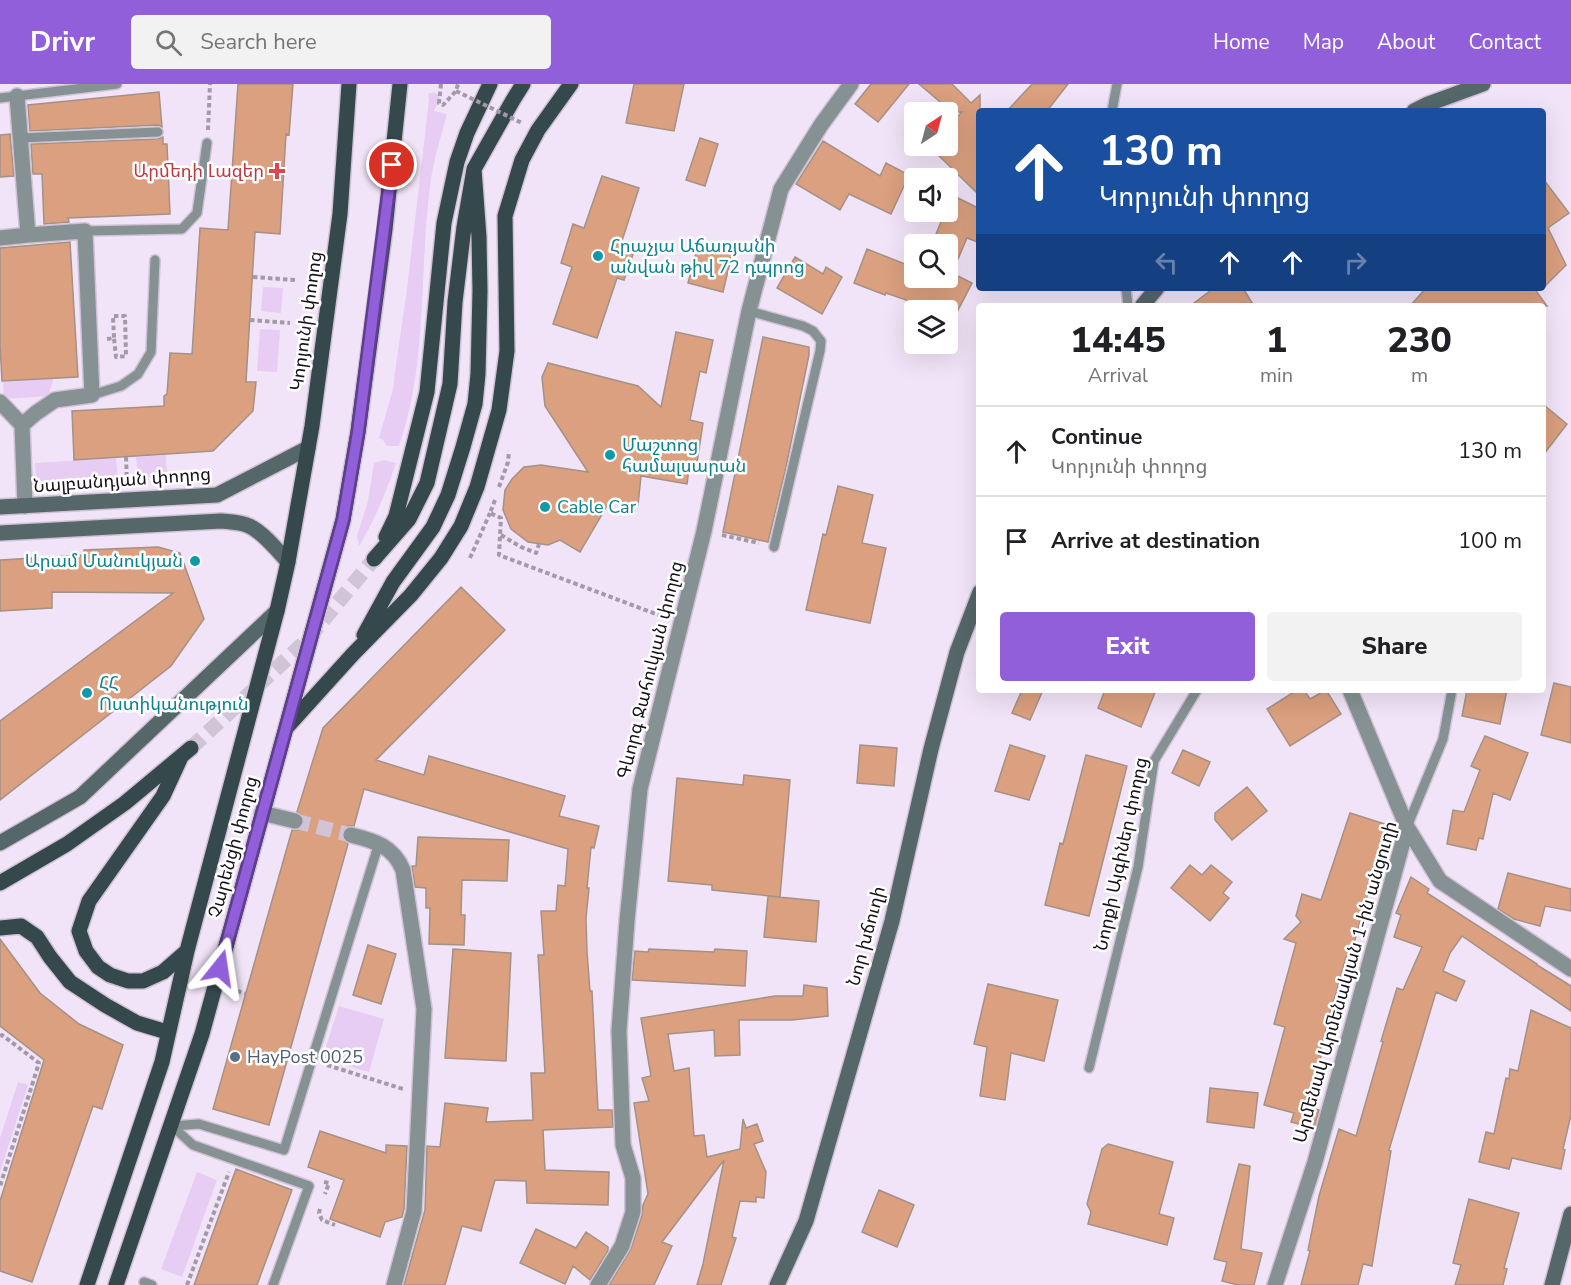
<!DOCTYPE html>
<meta charset="utf-8">
<style>
body{margin:0;font-family:"Nunito Sans","Noto Sans Armenian",sans-serif;background:#f2f2f2;color:#202124;height:100vh;display:flex;flex-direction:column;font-size:22px;white-space:nowrap}
*{box-sizing:border-box;margin:0}
p{font-size:20px;color:#757577}
.icon{flex:none;width:33px;height:33px;fill:none;stroke:currentColor;stroke-width:2;stroke-linecap:round;stroke-linejoin:round}
.map{position:relative;flex:1;overflow:hidden}
.sheet{position:absolute;left:976px;top:219px;width:570px;height:390px;display:flex;flex-direction:column;background:#fff;border-radius:6px;box-shadow:0 6px 24px #0002}
.sheet>*{flex:none}
.top-card{position:absolute;left:976px;top:24px;width:570px;height:183px;border-radius:6px;box-shadow:0 6px 24px #0002;background:#1a4fa0;color:#fff;overflow:hidden}
.needle{width:39px;rotate:36deg}
.tools{position:absolute;left:904px;top:18px;display:grid;gap:12px}
.tools a{display:grid;place-items:center;width:54px;height:54px;border-radius:6px;background:#fff;box-shadow:0 6px 24px #0002;font-size:30px}
.pin{position:absolute;display:grid;place-items:center;width:51px;height:51px;color:#fff;margin:-26px;border:3px solid #fff;border-radius:50%;box-shadow:0 2px 6px #0007}
.me{position:absolute;width:66px;margin:-33px;rotate:15deg;stroke-linejoin:round;filter:drop-shadow(0 0 4px #0008)}
.turn{display:flex;align-items:center;gap:21px;height:126px;padding:0 24px;font-size:27px}
.turn .icon{width:78px;height:78px;stroke-width:2.5}
.turn b{display:block;font-size:42px;line-height:51px}
.lanes{display:flex;align-items:center;height:57px;padding:0 24px;background:#0003;justify-content:center;gap:30px;direction:ltr}
.lanes .off{opacity:.35}
.eta{display:flex;justify-content:space-evenly;align-items:center;height:102px;text-align:center}
.eta b{font-size:36px;font-weight:800;line-height:42px}
.button{display:flex;gap:12px;margin-top:auto;padding:12px 24px}
.button a{flex:1;height:69px;border-radius:6px;background:#905fd9;color:#fff;font-size:24px;font-weight:800;line-height:69px;text-align:center}
.button a+a{background:#f2f2f2;color:#202124}
ul{padding:0;list-style:none}
li{display:flex;align-items:center;gap:18px;height:90px;padding:0 24px;border-top:2px solid #e0e0e0}
li div{flex:1}
li b{display:block;font-size:22px}
li em{font-style:normal}
header{display:flex;align-items:center;gap:36px;box-sizing:border-box;height:84px;padding:0 30px;background:#905fd9;color:#fff}
header strong{font-size:28px}
nav{display:flex;gap:33px;margin-inline-start:auto;font-size:21px}
.search{width:420px;height:54px;background:#f2f2f2;display:flex;align-items:center;gap:15px;box-sizing:border-box;padding:0 21px;border-radius:6px;color:#757577;font-size:22px}
.map>svg:first-child{display:block}
</style>
<header>
<strong>Drivr</strong>
<div class="search"><svg class="icon" aria-label="search" viewBox="0 0 24 24"><circle cx="10" cy="10" r="6"/><path d="M15 15l6 6"/></svg>Search here</div>
<nav><a>Home</a><a>Map</a><a>About</a><a>Contact</a></nav>
</header>
<div class="map">
<svg width="1571" height="1201" viewBox="0 0 1571 1201">
<rect width="100%" height="100%" fill="#f2e4f8"/>
<path fill="#e7cdf3" d="M435,8L440,14L434,27L447,30C441,53 433,77 430,102C419,188 428,279 399,362H387L383,356L379,354L393,305L395,288L407,205L429,16L428,10Z
M263,203L283,204L281,229L261,227Z
M260,245L280,246L277,288L257,287Z
M54,294L48,312L4,315L3,298Z
M166,371L167,392L138,394L136,373Z
M116,374L118,395L36,399L35,379Z
M384,376L396,379C386,408 375,436 359,462L357,452L368,417L374,379Z
M339,922L384,935L369,988L322,975Z
M18,998L28,1001L0,1088V1054Z
M197,1088L217,1096L182,1193L161,1185Z"/>
<path fill="#daa07f" stroke="#a59186" stroke-width="1.5" d="M238,0H293L289,51L286,50L280,150L255,148L246,298H256L253,327L213,367L74,376L72,327L164,322V312L167,310L170,269L192,270L200,144L228,146Z
M634,0H684L674,47L626,39Z
M871,0H909L878,38L855,20Z
M919,0H952L971,19L980,11V112L929,62H948V42L962,28H952Z
M1032,0H1068L1047,27H1007Z
M159,8L162,43L158,41L30,47L28,21Z
M10,50L14,92L0,93V51Z
M163,53V60H167L170,130L68,134L69,138L44,140L42,90H33L31,60L158,55Z
M700,54L718,60L705,102L686,96Z
M823,57L880,92L886,79L909,91L891,130L849,110L840,126L796,100Z
M602,92L639,104L621,160L635,165L624,196L617,194L597,254L553,240L572,183L561,179L573,140L584,144Z
M1544,96L1569,129L1548,144L1566,181L1544,203Z
M952,111L980,125V159L967,154L952,189L972,199L955,232L948,229V226H941L922,219L921,221L886,209L885,211L854,199L867,165L915,184V194H948V160H932L945,128H948V121Z
M70,158L78,293L2,297L0,261V164Z
M699,158L733,166L723,208L688,199Z
M795,173L823,190L826,183L842,193L822,230L777,204Z
M1214,204H1243L1254,222H1190Z
M1426,204H1534L1547,222H1410Z
M676,248L713,256L706,289L700,287L690,336L703,339L697,379L690,378L687,400L641,392L638,421L611,415L580,468L560,456L548,461L528,458L511,445L503,426L505,406L512,395L524,383L541,381L588,388L545,322L542,293L548,279L638,302L661,323Z
M763,253L809,263V271L786,383L768,458L723,448Z
M1544,321L1567,340L1544,370Z
M838,402L873,411L862,459L886,464L870,539L806,526L823,450L826,451Z
M158,463L180,469L204,535L171,582L0,716V637L173,509L52,508V524L0,527V476L84,471V466Z
M461,503L505,546L376,676L424,691L429,672L565,712L559,732L599,742L594,764L591,763L587,804H589L586,834L587,868L590,907H592L598,1026H612L613,1043L543,1046L545,1086L609,1088L608,1121L527,1119L526,1097L495,1096L481,1147L462,1142L445,1201H404L425,1126L427,1062L440,1063L445,1019L488,1024L486,1038L533,1036L531,989H545L538,871H544L541,827H556L558,801L565,802L568,765L364,705L354,742H348L342,748V754L348,760L269,1041L213,1025L292,746H298L304,740V734L297,728L323,644Z
M1554,599L1571,603V659L1541,651Z
M1022,606H1043L1030,636L1012,629Z
M1105,606H1156L1141,643L1098,624Z
M1297,606H1304L1310,615L1326,606L1341,630L1290,662L1267,625Z
M1467,606H1507L1500,640L1462,632Z
M1485,652L1528,669L1510,716L1493,709L1483,755L1479,754L1476,766L1447,760L1453,726L1464,728L1480,686L1471,682Z
M860,661L897,664L894,702L857,699Z
M1010,661L1045,672L1029,716L995,707Z
M1183,666L1210,678L1199,702L1172,689Z
M1086,671L1127,682L1089,832L1045,821L1060,759L1063,760Z
M744,691L790,696L780,813L712,806V801L668,797L677,694L743,701Z
M1247,703L1267,727L1232,756L1215,736V729Z
M1350,729L1388,741L1367,804L1369,805L1350,874L1346,873L1319,971L1321,972L1308,1023L1319,1026L1314,1044L1291,1038L1294,1029L1264,1021L1285,943L1274,940L1296,859L1284,855L1301,838L1296,832L1302,810L1321,816Z
M418,753L509,756L507,797L462,796L461,831H465L464,861L429,860L430,824H426V804L415,803L412,782H416Z
M1190,781L1202,791L1211,781L1232,798L1223,809L1229,814L1210,837L1171,804Z
M1508,789L1571,805V827L1545,822L1540,842L1514,835L1498,825Z
M1411,793L1429,805L1427,809L1537,880V881L1571,902V927L1462,852L1450,869L1443,887L1465,897L1456,917L1436,908L1389,1066L1391,1067L1372,1182L1363,1180L1358,1201H1301L1310,1167L1308,1166L1319,1112L1339,1045L1356,1052L1383,958L1381,957L1397,904L1403,906L1422,863L1394,853L1401,831L1396,829Z
M768,812L819,817L816,858L764,853Z
M0,855L40,909L79,940L123,961L102,1025L93,1022L32,1198L0,1187V1117L44,976L0,942Z
M368,861L396,870L381,920L353,911Z
M453,865L511,869L506,977L445,974Z
M649,865L714,868L715,865L747,867L745,902L632,896L635,867L648,868Z
M988,900L1058,916L1044,977L1011,969L1005,1016L980,1012L987,963L974,960Z
M804,901L827,904L828,932L792,936H739L740,971L715,972L714,946L668,950L674,987L689,984L694,1052L704,1051L707,1073L740,1065L743,1035L746,1044L757,1040L763,1057L754,1060L766,1088L764,1114L756,1113V1118L740,1117L732,1153L736,1154L721,1201H697L703,1180L724,1076L662,1158L672,1162L654,1201H609L631,1165L642,1131L643,1121L648,1110L634,1019L649,1017L642,994L651,992L641,934L775,912H803Z
M1531,926L1571,944V1031L1563,1065L1565,1066L1561,1085L1512,1074L1509,1085L1479,1078L1486,1048L1494,1050L1506,994L1509,995L1510,985L1518,987Z
M1210,1004L1258,1009L1254,1044L1207,1038Z
M320,1047L386,1069V1061L407,1062L404,1125L402,1133L385,1138L380,1153L330,1135L344,1096L308,1083Z
M1108,1060L1173,1078L1159,1130L1174,1134L1167,1161L1088,1140L1091,1128L1087,1120L1102,1065Z
M1239,1080L1250,1082L1241,1165L1262,1169L1254,1201H1238L1222,1197L1227,1178L1214,1175Z
M236,1085L292,1106L281,1136L257,1201H194Z
M879,1106L914,1121L897,1163L862,1148Z
M1469,1115L1519,1129L1504,1184L1507,1185L1503,1201H1455L1461,1181L1453,1179Z
M536,1145L576,1164L586,1148L608,1163V1167L590,1196L573,1182L565,1200L520,1179Z"/>
<g fill="none" stroke-linecap="round" stroke-linejoin="round">
<path stroke="#d1c4d6" stroke-width="15" stroke-dasharray="15 8" stroke-linecap="butt" d="M295,737L351,751"/>
<path stroke="#d1c4d6" stroke-width="15" stroke-dasharray="15 8" stroke-linecap="butt" d="M191,664L306,557L374,475"/>
<g stroke="#cfc2d4" stroke-width="12">
<path id="lane" d="M0,14L117,0
M1112,27L1117,0
M20,54L158,48
M85,147L182,145L197,129L207,59
M1126,204L1128,222
M749,227L803,242L813,247L821,257L820,267L774,463
M92,311L121,302L138,290L151,268L155,176
M1407,743L1443,655L1452,606
M1089,984L1138,783L1154,677L1197,606
M172,1042L199,1040L284,1066L379,759
M172,1042L193,1061L309,1102L273,1201
M144,1198L152,1201"/>
</g>
<g stroke="#cfc2d4" stroke-width="18">
<path id="street" d="M0,154L28,151L17,12
M0,318L22,341
M25,422L22,341L36,329L55,316L92,311L85,147L28,151
M1350,606L1407,743L1440,797L1571,885
M262,729L295,737
M351,751C375,757 393,762 403,786L424,925L414,1127L394,1201
M598,1201L622,1162L633,1128V1094L623,1061L619,947L627,837L640,705L704,447L749,227L781,105L821,41L851,0
M1275,1201L1315,1078L1407,743"/>
</g>
<g stroke="#cfc2d4" stroke-width="18">
<path id="secondary" d="M1414,27L1428,20L1483,0
M1142,222L1157,204
M0,423L217,411L308,364
M0,449L221,437C230,438 241,438 249,442C263,448 278,467 288,478
M0,759L80,713L277,527
M777,1201L806,1137L892,837L931,665L957,568L980,508
M1552,1201L1571,1130"/>
</g>
<g stroke="#cfc2d4" stroke-width="18">
<path id="primary" d="M386,453L396,432L427,308L444,139L457,78L467,49L490,0
M374,475L409,435L427,399L450,300L455,218L464,143L474,85L513,16L523,0
M364,551L393,498L433,443L448,411L463,363L475,320L478,290L480,207L479,153L474,85
M287,643L353,570L411,511L441,474L461,442L477,403L499,326L507,267L505,132L522,76L538,46L571,0
M181,673L163,712L89,817L79,847L86,867L98,883L110,891L128,897H143L163,888L187,867
M0,799L67,760L125,719L191,664
M0,844L21,842L37,853L50,873L70,898L105,921L137,939L167,948
M87,1201L162,978L187,867L277,527L288,478L312,342L340,130L349,0
M116,1201L202,950L343,436L358,348L385,145L400,0"/>
</g>
<path stroke="#a399a8" stroke-width="4" stroke-dasharray="4.5 3" stroke-linecap="butt" d="M441,0L439,19L443,21L456,7L458,0
M208,46L210,0
M253,193L295,196
M250,236L290,239
M107,255L114,254L113,232H125L126,272L116,273L114,254
M126,373L127,399
M499,403L508,378L509,367
M495,416L490,429L501,434L499,471L664,533
M501,451L521,463L536,469L539,460
M722,451L759,459
M470,474L490,429
M237,907L246,910
M0,952L2,951L39,979L0,1102
M327,981L403,1005
M324,1098L329,1099L325,1110
M320,1125L319,1129L322,1136L335,1141
M187,1201L229,1088"/>
<use href="#lane" stroke="#859192" stroke-width="9"/>
<use href="#street" stroke="#859192" stroke-width="15"/>
<use href="#secondary" stroke="#566769" stroke-width="15"/>
<use href="#primary" stroke="#35494c" stroke-width="15"/>
<path stroke="#a399a8" stroke-width="4" stroke-dasharray="4.5 3" stroke-linecap="butt" d="M456,7L522,39"/>
</g>
<g fill="none" stroke-linecap="round" stroke-linejoin="round">
<g stroke="#5e3e8d" stroke-width="15">
<path id="route" d="M220,884L343,436L358,348L392,81"/>
</g>
<use href="#route" stroke="#905fd9" stroke-width="10"/>
</g>
<path fill="#e0444e" stroke="#fff" stroke-width="2" d="M274 78h6v6h6v6h-6v6h-6v-6h-6v-6h6z"/>
<g fill="#0f9aa8" stroke="#fff" stroke-width="2">
<circle cx="598" cy="172" r="6"/>
<circle cx="610" cy="371" r="6"/>
<circle cx="545" cy="423" r="6"/>
<circle cx="195" cy="477" r="6"/>
<circle cx="87" cy="609" r="6"/>
</g>
<circle fill="#5c6f8a" stroke="#fff" stroke-width="2" cx="235" cy="973" r="6"/>
<g text-anchor="middle" stroke-width="5" stroke-linejoin="round" paint-order="stroke">
<g font-size="18" fill="#be3a42" stroke="#fff" text-anchor="end">
<text x="264" y="93">Արմեդի Լազեր</text>
</g>
<g font-size="18" fill="#0d838f" stroke="#fff" text-anchor="start">
<text x="610" y="168">Հրաչյա Աճառյանի<tspan x="610" dy="21">անվան թիվ 72 դպրոց</tspan></text>
<text x="622" y="367">Մաշտոց<tspan x="622" dy="21">համալսարան</tspan></text>
<text x="557" y="429">Cable Car</text>
<text x="183" y="483" text-anchor="end">Արամ Մանուկյան</text>
<text x="99" y="605">ՀՀ<tspan x="99" dy="21">Ոստիկանություն</tspan></text>
</g>
<g font-size="18" fill="#161218" stroke="#fff">
<text transform="translate(306 237) rotate(-82)" y="6">Կորյունի փողոց</text>
<text transform="translate(122 396) rotate(-4)" y="6">Նալբանդյան փողոց</text>
<text transform="translate(650 586) rotate(-76)" y="6">Գևորգ Ջահուկյան փողոց</text>
<text transform="translate(233 763) rotate(-75)" y="6">Չարենցի փողոց</text>
<text transform="translate(1121 770) rotate(-78)" y="6">Նորքի Այգիներ փողոց</text>
<text transform="translate(866 852) rotate(-75)" y="6">Նոր խճուղի</text>
<text transform="translate(1345 898) rotate(-74)" y="6">Արմենակ Արմենակյան 1-ին անցուղի</text>
</g>
<g font-size="18" fill="#4e5e75" stroke="#fff" text-anchor="start">
<text x="247" y="979">HayPost 0025</text>
</g>
</g>
</svg>
<div class="tools">
<a><svg class="needle" viewBox="-14 -14 28 28"><path d="M0-13l5 13h-10z" fill="#e53935"/><path d="M0 13l5-13h-10z" fill="#757577"/></svg></a>
<a><svg class="icon" aria-label="sound" viewBox="0 0 24 24"><path d="M4 9h4l5-4v14l-5-4H4zM17 9q2 3 0 6"/></svg></a>
<a><svg class="icon" aria-label="search" viewBox="0 0 24 24"><circle cx="10" cy="10" r="6"/><path d="M15 15l6 6"/></svg></a>
<a><svg class="icon" aria-label="layers" viewBox="0 0 24 24"><path d="M12 4l9 5-9 5-9-5zM3 14l9 5 9-5"/></svg></a>
</div>
<div class="pin" style="left:392px;top:81px;background:#d93025"><svg class="icon" aria-label="arrive" viewBox="0 0 24 24"><path d="M6 21V4h12l-3 4 3 4H6"/></svg></div>
<svg class="me" style="left:220px;top:884px" viewBox="-20 -20 40 40"><path d="M0-17L14 15 0 8-14 15z" fill="#905fd9" stroke="#fff" stroke-width="4"/></svg>
<div class="top-card">
<div class="turn"><svg class="icon" aria-label="ahead" viewBox="0 0 24 24"><path d="M12 20V5M6 11l6-6 6 6"/></svg><div><b>130 m</b>Կորյունի փողոց</div></div>
<div class="lanes"><svg class="icon off" aria-label="left" viewBox="0 0 24 24"><path d="M17 20v-9H6M10 6l-5 5 5 5"/></svg><svg class="icon" aria-label="ahead" viewBox="0 0 24 24"><path d="M12 20V5M6 11l6-6 6 6"/></svg><svg class="icon" aria-label="ahead" viewBox="0 0 24 24"><path d="M12 20V5M6 11l6-6 6 6"/></svg><svg class="icon off" aria-label="right" viewBox="0 0 24 24"><path d="M7 20v-9h11M14 6l5 5-5 5"/></svg></div>
</div>
<section class="sheet">
<div class="eta">
<div><b>14:45</b><p>Arrival</p></div>
<div><b>1</b><p>min</p></div>
<div><b>230</b><p>m</p></div>
</div>
<ul>
<li><svg class="icon" aria-label="ahead" viewBox="0 0 24 24"><path d="M12 20V5M6 11l6-6 6 6"/></svg><div><b>Continue</b><p>Կորյունի փողոց</p></div><em>130 m</em></li>
<li><svg class="icon" aria-label="arrive" viewBox="0 0 24 24"><path d="M6 21V4h12l-3 4 3 4H6"/></svg><div><b>Arrive at destination</b></div><em>100 m</em></li>
</ul>
<div class="button"><a>Exit</a><a>Share</a></div>
</section>
</div>
